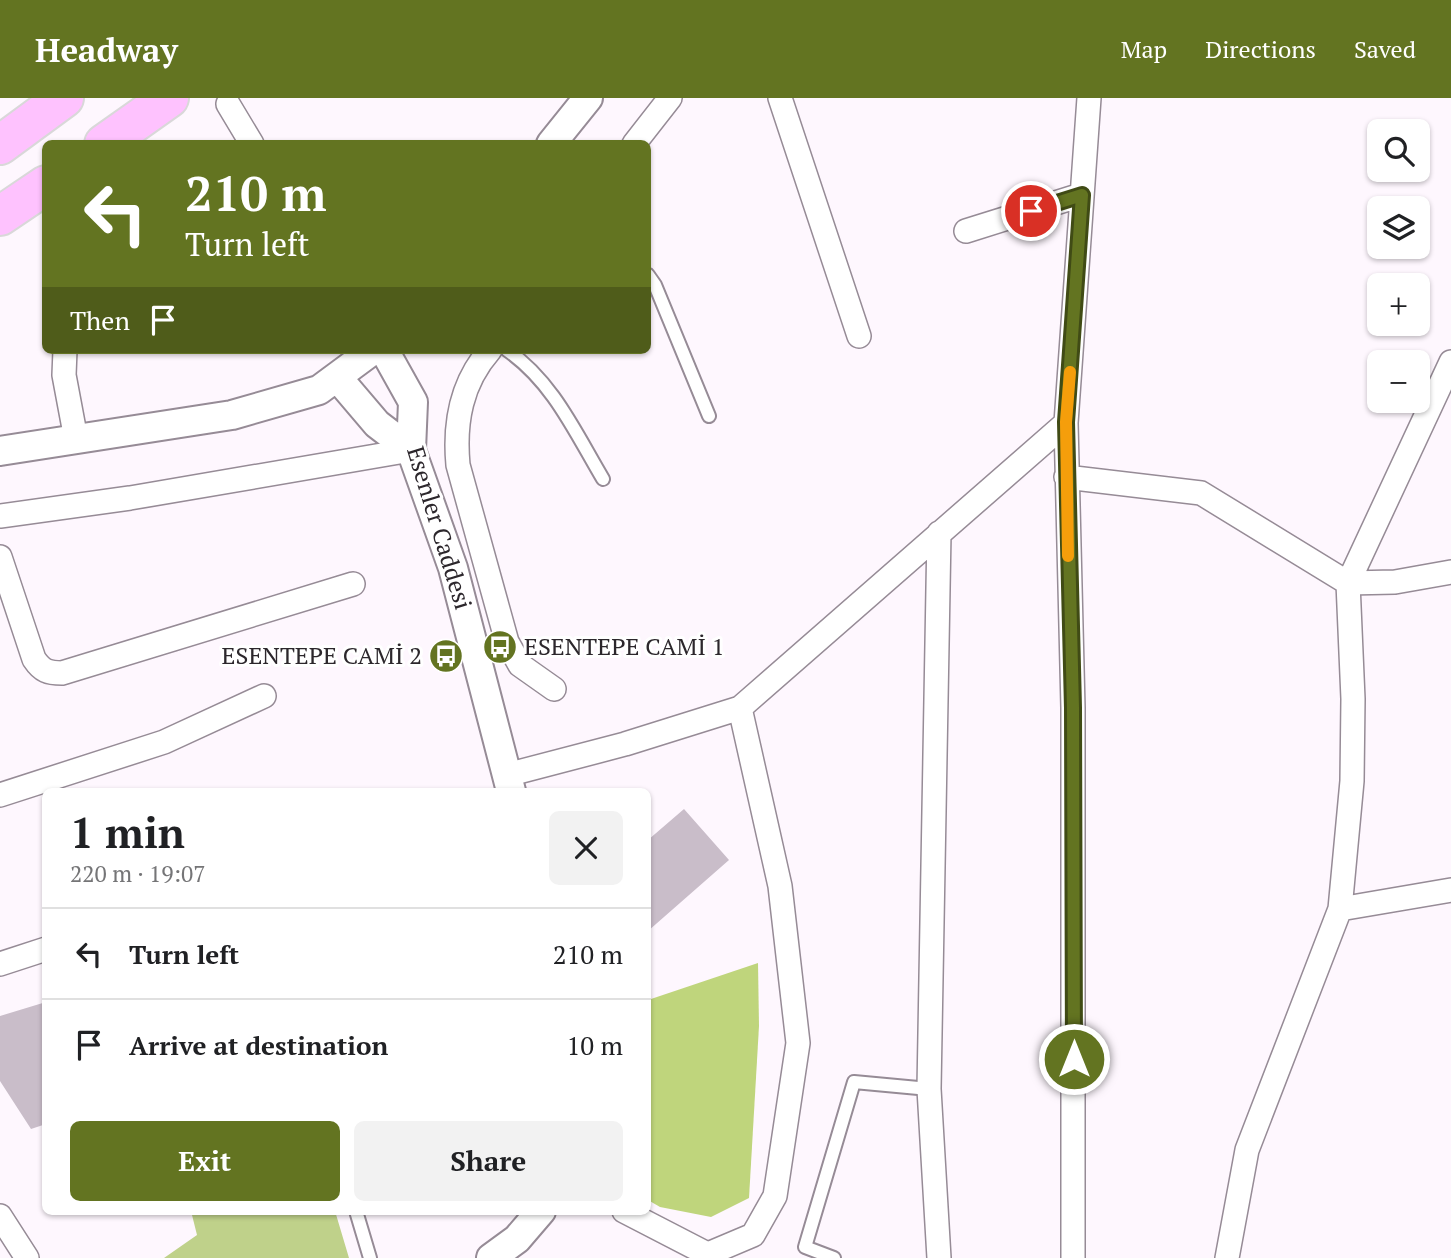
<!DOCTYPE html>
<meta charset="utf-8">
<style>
body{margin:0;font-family:"PT Serif",serif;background:#f2f2f2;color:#202124;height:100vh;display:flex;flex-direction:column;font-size:26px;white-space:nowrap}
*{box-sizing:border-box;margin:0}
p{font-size:23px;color:#757577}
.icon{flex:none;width:38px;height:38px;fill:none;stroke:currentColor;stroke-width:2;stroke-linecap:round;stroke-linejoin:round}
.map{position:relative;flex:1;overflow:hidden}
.sheet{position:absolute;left:42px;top:690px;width:609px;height:427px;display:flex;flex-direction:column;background:#fff;border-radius:10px;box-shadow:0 2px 5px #0004}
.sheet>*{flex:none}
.hud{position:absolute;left:42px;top:42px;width:609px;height:214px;border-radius:10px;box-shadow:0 2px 5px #0004;background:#637421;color:#fff;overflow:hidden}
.tools{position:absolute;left:1367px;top:21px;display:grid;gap:14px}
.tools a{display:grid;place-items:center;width:63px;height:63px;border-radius:10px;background:#fff;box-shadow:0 2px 5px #0004;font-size:35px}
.pin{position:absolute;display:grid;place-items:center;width:60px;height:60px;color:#fff;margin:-30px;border:4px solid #fff;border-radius:50%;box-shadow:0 2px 7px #0007}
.me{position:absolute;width:77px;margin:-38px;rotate:0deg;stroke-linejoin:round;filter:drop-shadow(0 0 5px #0008)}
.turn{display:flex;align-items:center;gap:24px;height:147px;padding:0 28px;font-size:32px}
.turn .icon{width:91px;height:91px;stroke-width:2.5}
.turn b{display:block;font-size:49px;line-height:60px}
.then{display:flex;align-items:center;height:66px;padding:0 28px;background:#0003;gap:14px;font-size:26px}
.round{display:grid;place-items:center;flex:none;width:74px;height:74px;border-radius:10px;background:#f2f2f2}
.overview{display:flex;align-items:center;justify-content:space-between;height:119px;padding:0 28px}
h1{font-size:42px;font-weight:700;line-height:52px}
.cta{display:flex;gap:14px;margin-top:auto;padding:14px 28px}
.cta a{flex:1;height:80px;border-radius:10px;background:#637421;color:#fff;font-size:28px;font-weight:700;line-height:80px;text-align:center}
.cta a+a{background:#f2f2f2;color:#202124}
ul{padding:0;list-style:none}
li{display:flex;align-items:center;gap:21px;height:91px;padding:0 28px;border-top:2px solid #e0e0e0}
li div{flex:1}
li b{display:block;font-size:26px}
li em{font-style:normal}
header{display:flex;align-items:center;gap:42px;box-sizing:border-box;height:98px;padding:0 35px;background:#637421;color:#fff}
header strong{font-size:33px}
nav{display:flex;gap:38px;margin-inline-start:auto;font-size:24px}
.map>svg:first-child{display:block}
</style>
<header>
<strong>Headway</strong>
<nav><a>Map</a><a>Directions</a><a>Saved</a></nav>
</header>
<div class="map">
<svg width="1451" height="1160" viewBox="0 0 1451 1160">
<rect width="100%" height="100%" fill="#fef7fe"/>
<path fill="#bfd18a" d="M191,1113H335L349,1160H164L197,1137Z"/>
<path fill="#bfd57c" d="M758,865L759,928L749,1100L711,1119L660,1109L648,1102V902Z"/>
<path fill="#c9bdc9" d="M684,711L729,762L648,833V742Z
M46,904V1026L31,1031L0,983V918Z"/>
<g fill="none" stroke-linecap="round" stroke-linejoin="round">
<g stroke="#968b96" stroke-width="16">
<path id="service" d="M648,177L655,187L709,318
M507,252C553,284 575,334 603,381
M356,1113L370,1160
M834,1160L805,1149L854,984L929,991"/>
</g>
<g stroke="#968b96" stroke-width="26">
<path id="minor" d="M780,0L859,238
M228,6L252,46
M634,46L670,0
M966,133L1081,97
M65,252L64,277L76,341
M490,252C461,285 454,324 458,367L507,544L520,567L554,591
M1451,264L1348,485L1395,484L1451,474
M1066,379L1201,395L1348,485L1353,601L1352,683L1340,811L1247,1052L1227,1160
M0,418L130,400L411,352
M939,435L929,991L939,1160
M0,459L34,561C42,573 48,575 62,575L353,486
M507,677L625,646L740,610L1066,325
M0,697L164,644L264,598
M1340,811L1451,792
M0,866L46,851
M624,1113L715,1160
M0,1118L27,1160
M708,1156L753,1137L775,1098L798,945L780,788L740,610
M1073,1160V610L1066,325L1089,0"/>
</g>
<g stroke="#968b96" stroke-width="32">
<path id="tertiary" d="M551,46L588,0
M384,252L413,304L411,352L453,470L511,693
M337,279L377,326L411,352
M0,353L232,317L319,292L373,252
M491,1160L517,1141L541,1113"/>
</g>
<g stroke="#d9d8d9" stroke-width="42">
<path id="trunk" d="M104,46L169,0
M0,47L64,0
M0,118L46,87"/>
</g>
<use href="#service" stroke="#fff" stroke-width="12"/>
<use href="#minor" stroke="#fff" stroke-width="23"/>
<use href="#tertiary" stroke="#fff" stroke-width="28"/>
<use href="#trunk" stroke="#fec2fe" stroke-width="38"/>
</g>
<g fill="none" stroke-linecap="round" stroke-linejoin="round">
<g stroke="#404b15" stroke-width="18">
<path id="route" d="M1031,113L1082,97L1066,324L1073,610L1074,961"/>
</g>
<use href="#route" stroke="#637421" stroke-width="12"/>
<path stroke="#f59e0b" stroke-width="12" d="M1068,458L1066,324L1070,274"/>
</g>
<defs>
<g id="bus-disc" transform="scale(1.75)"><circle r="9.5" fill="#637421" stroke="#fff"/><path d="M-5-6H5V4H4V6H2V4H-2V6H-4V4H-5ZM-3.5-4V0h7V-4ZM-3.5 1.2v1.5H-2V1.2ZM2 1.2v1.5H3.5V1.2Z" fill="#fff"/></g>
</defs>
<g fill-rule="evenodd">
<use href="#bus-disc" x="500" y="549"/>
<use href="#bus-disc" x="446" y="558"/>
</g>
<g text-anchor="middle" stroke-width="6" stroke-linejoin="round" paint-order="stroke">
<g font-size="24" fill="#2c272c" stroke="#fff">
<text transform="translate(439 430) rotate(73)" y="8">Esenler Caddesi</text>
</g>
<g font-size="24" fill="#2c272c" stroke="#fff" text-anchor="start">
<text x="524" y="557">ESENTEPE CAMİ 1</text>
<text x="422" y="566" text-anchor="end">ESENTEPE CAMİ 2</text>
</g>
</g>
</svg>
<div class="tools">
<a><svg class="icon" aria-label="search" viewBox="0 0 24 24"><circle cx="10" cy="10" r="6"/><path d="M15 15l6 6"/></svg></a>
<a><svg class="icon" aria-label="layers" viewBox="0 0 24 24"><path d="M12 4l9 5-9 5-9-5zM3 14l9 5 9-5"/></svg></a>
<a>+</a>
<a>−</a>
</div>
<div class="pin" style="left:1031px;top:113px;background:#d93025"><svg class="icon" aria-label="arrive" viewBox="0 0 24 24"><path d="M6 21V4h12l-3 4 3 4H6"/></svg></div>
<svg class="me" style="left:1074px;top:961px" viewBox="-20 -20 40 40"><circle r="17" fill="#637421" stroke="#fff" stroke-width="3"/><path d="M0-11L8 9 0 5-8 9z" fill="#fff"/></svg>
<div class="hud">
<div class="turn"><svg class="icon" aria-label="left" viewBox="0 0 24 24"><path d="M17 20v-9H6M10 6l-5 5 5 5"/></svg><div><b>210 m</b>Turn left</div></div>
<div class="then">Then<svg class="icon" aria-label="arrive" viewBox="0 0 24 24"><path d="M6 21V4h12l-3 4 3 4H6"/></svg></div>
</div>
<section class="sheet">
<div class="overview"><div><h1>1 min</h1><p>220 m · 19:07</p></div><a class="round"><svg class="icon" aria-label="close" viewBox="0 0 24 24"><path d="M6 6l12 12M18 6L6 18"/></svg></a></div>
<ul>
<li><svg class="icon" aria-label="left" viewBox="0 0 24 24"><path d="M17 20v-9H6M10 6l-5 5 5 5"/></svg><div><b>Turn left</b></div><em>210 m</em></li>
<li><svg class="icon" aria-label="arrive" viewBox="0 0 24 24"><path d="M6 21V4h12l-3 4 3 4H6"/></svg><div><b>Arrive at destination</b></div><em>10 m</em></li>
</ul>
<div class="cta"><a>Exit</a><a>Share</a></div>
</section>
</div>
